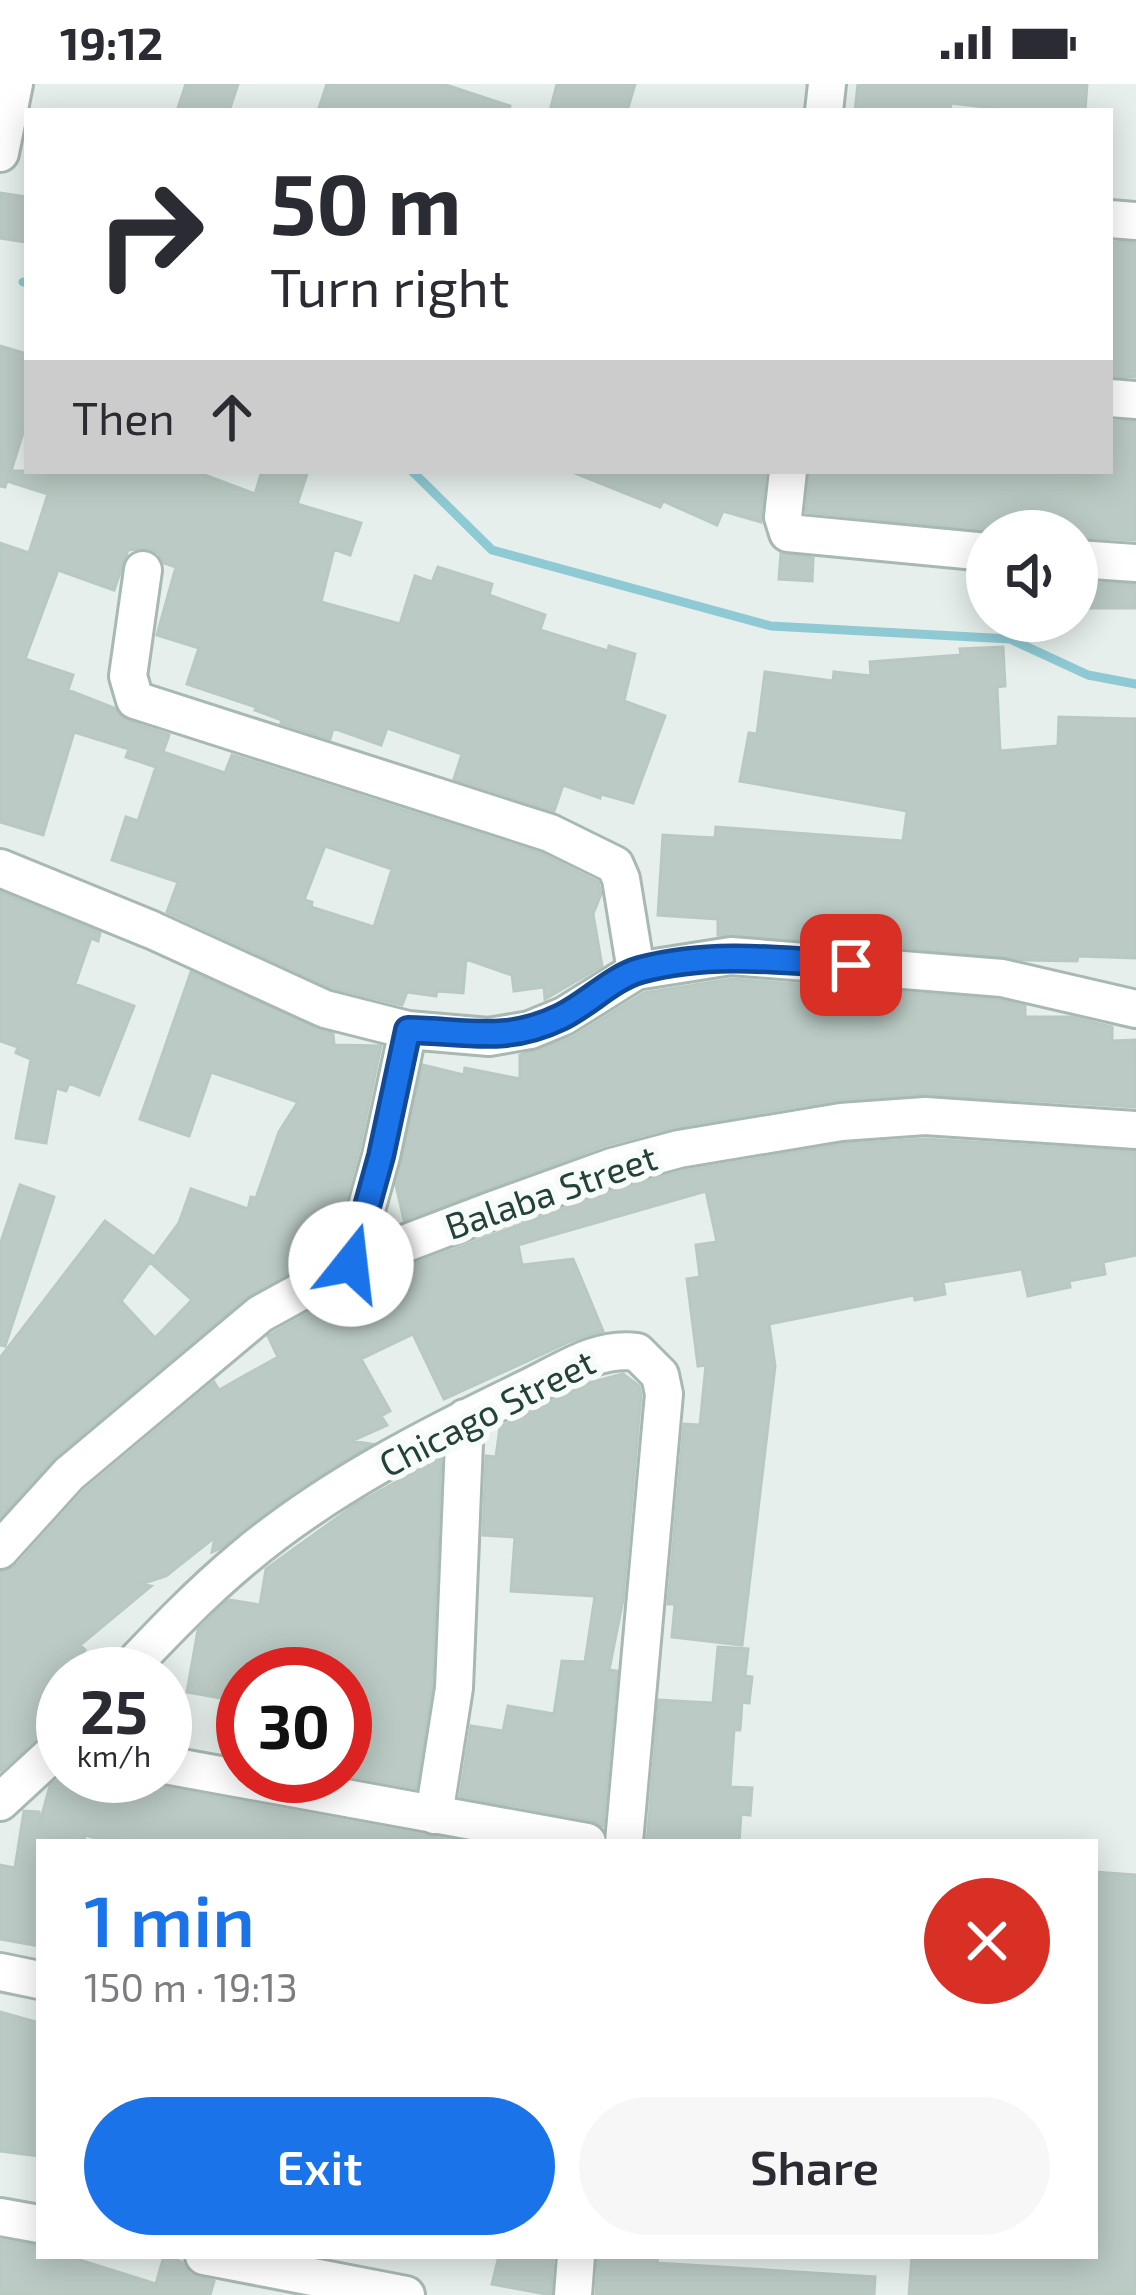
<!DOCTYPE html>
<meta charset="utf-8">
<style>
body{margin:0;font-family:"Exo 2",sans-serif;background:#f7f7f7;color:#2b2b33;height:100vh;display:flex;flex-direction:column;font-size:45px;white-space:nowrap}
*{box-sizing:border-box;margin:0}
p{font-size:39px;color:#7c7c81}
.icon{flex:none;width:66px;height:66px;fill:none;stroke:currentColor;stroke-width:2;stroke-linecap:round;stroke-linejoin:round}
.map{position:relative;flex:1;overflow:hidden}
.drawer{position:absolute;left:36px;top:1755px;width:1062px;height:420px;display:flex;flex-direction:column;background:#fff;border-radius:0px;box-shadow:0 6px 30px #0003}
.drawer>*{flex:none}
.hud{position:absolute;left:24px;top:24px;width:1089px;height:366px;border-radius:0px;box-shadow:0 6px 30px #0003;background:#fff;color:#2b2b33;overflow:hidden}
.fabs{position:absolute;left:966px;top:426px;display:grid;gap:24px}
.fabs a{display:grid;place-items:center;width:132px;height:132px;border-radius:50%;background:#fff;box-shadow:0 6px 30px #0003;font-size:60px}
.speed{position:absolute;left:36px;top:1563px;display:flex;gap:24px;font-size:60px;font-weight:700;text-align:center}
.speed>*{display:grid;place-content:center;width:156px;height:156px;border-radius:50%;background:#fff;box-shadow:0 6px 30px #0003;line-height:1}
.speed small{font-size:30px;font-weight:400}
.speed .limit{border:18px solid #d22;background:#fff;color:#111}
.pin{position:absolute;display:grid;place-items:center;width:102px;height:102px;color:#fff;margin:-51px;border-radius:24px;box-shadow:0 6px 18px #0006}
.me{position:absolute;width:132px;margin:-66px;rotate:16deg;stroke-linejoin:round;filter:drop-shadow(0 0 9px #0008)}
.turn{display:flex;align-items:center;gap:42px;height:252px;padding:0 48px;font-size:54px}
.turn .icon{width:156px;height:156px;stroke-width:2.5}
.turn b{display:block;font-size:84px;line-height:102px}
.then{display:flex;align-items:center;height:114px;padding:0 48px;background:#0003;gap:24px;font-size:45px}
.round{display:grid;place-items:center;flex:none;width:126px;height:126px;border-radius:63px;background:#f7f7f7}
.overview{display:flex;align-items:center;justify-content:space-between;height:204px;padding:0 48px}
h1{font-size:72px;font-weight:600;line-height:90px;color:#1a73e8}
.cta{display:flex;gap:24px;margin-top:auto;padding:24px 48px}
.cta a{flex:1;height:138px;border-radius:72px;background:#1a73e8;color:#fff;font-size:48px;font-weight:600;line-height:138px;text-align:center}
.cta a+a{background:#f7f7f7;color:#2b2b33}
.status{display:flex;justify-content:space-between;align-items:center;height:84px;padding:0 60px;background:#fff;direction:ltr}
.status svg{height:33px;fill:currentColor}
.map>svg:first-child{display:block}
</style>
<div class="status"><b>19:12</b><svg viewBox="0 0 49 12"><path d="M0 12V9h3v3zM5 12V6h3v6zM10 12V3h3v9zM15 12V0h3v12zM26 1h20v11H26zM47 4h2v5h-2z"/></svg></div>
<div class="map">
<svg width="1136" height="2211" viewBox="0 0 1136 2211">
<rect width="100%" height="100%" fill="#e6efeb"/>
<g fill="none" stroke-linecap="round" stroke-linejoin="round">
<path stroke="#8ec9d4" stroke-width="9" d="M23,198L27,199
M412,387L492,466L771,542L1010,555L1088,591L1136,600"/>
</g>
<path fill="#bbcac4" stroke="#b8c9c2" stroke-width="3" fill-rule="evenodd" d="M186,0H238L229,27H177Z
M327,0H443L510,22L509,27H318Z
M557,0H635L627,27H550Z
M858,0H1087L1085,27H1017L951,19L950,27H855Z
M0,109L27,113L25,158L0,154Z
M1110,158L1136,159V293L1110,292Z
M0,262L27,270V336L11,387H194L255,410L262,387H308L297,420L361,439L350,471L334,465L321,518L400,540L415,492L432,498L438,483L492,500L489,511L545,531L540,546L608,567L609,562L635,570L624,617L665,632L633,719L601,710L600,714L563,701L554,727L454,695L462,670L387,644L381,661L333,644L330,655L281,639L282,636L255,626L256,623L187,600L199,564L157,551L176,483L164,479L158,469L147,464L128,466L114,506L58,486L25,575L73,591L68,606L114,624L128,637L169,651L163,668L225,689L232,671L542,770L598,798L601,810L593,830L602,882L545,915L544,903L514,907L512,891L466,875L463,909L437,907L436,912L407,908L402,921L332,904L167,828L178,798L112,776L126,733L138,737L156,683L126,673L129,665L74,648L43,751L0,738V459L29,469L48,410L7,397L5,403L0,402ZM325,762L392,785L374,843L311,823L312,818L304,816Z
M1110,337L1136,338V456L1077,453V447H993L806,428L810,387L1110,389Z
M570,387H765L761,438L723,427L717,441L663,417L660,423Z
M781,469L813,474L812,497L779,495Z
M1077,498L1136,501V524H1077Z
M1003,563L1005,602L997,603L1000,667L1058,662L1059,633L1136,635V874L1078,872L1077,877L1026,876L899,863V851L839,848L838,858L718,851V835L658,831L663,751L715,754L716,743L903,757L907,727L740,697L749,649L757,650L765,588L833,597L834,588L871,592L870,578L961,571L960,565Z
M0,808L100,849L98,857L91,854L75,900L134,922L99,1011L69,999L66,1007L56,1004L46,1059L16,1054L31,975L16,969L18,963L0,957Z
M191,888L333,950L334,961L381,962L359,1067L332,1165L246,1213L55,1373L0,1433V1274L105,1137L154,1173L179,1139L191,1105L248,1125L251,1113L256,1114L279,1048L298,1018L211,988L189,1052L140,1035ZM150,1178L192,1216L155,1254L121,1217Z
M732,895L999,916L1025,922V933H1071L1112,943V957L1135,956L1136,1023L926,1010L837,1016L675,1043L606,1061L404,1136L396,1101L423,981L464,991L465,984L520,995V971L573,953L644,909Z
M925,1055L1136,1068V1171L1103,1178L1105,1190L1069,1197L1070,1203L1028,1212L1022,1185L943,1198L945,1210L915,1216L914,1211L769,1240L775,1282L742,1561L672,1553L675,1520H668L684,1340L700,1341L706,1281L698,1282L687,1195L700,1193L696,1161L717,1158L706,1107L518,1161L522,1181L573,1175L603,1247L571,1257L444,1315L413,1250L361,1275L390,1327L381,1332L387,1341L352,1357L371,1360L295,1407L219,1465L212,1468L215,1453L166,1492L141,1500L151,1502L80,1561L85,1566L82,1569L102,1590H63V1625L56,1639L0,1687V1488L17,1481L85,1406L214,1298L219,1306L278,1273L268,1252L273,1249L360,1200L619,1104L684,1087L844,1060Z
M20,1101L54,1113L5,1262L0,1261V1161Z
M623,1290L639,1302L641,1311L623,1516L609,1586L617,1587L603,1742L591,1736L460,1712L471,1642L503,1647L508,1622L554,1630L562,1577L585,1578L595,1512L511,1507L515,1453L483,1451L486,1372L496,1373L500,1343L589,1299Z
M441,1373L432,1602L416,1704L345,1691V1590H243V1618L187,1608L198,1546L226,1519L230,1516L260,1521L266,1485L355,1421Z
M718,1563L748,1565L745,1592L752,1593L749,1619L742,1618L740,1646H734L730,1703L752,1704L750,1731L741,1730L739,1758H647L659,1616L713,1619Z
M63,1692H146L161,1703L462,1758H110L85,1751L84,1758H39V1862L0,1855V1781L15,1784L24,1727L39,1728V1742L50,1702Z
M1095,1788L1136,1791V2211H909L912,2172H1095Z
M0,1928L39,1939V2072L0,2067Z
M0,2156L39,2162V2172H67L156,2200L164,2172L182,2178L190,2190L214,2197L210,2211H0Z
M499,2172H553L551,2211L492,2200Z
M598,2172H658L657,2179L875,2193L874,2211H596Z"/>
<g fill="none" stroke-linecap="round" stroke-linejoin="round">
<g stroke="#a8b8b2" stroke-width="42">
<path id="minor" d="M824,27L827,0
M0,69L14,0
M1110,135L1136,137
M1110,314L1136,316
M788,387L783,433L788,449L987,468
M1077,475L1136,479
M143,486L128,592L135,616L550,749L615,781L621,795L636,887
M0,784L152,846L325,925L408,946L489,953L530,946L564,932L636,887L731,872L1002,894L1136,925
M351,1180L381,1072L408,946
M0,1466L69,1390L260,1230L351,1180L493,1126L612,1083L679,1065L841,1038L925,1032L1136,1046
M124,1590C162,1550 200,1510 242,1475C326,1404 428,1352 526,1305C562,1288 597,1262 637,1268L660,1291L664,1310L624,1758
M165,1681L587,1758
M0,1718L63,1660
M434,1731L454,1604L465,1334
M0,1888L39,1896
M0,2133L39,2140
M204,2172L406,2211
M573,2211L576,2172"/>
</g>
<use href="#minor" stroke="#fff" stroke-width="36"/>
</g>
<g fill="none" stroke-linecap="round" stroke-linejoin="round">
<g stroke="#114b97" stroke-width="30">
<path id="route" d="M351,1180L381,1072L408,946C467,947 505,960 561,933C588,920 612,894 640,886C710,867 781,876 851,881"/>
</g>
<use href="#route" stroke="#1a73e8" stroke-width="21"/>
</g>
<g text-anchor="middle" stroke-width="12" stroke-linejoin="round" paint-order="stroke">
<g font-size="36" fill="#24423a" stroke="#f7fbf9">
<text transform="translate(551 1108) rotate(-19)" y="13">Balaba Street</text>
<text transform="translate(487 1329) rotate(-27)" y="13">Chicago Street</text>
</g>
</g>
</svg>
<div class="fabs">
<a><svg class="icon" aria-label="sound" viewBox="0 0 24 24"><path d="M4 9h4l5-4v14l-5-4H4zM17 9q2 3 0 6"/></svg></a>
</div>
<div class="speed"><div>25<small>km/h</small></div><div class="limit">30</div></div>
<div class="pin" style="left:851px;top:881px;background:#d93025"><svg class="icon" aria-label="arrive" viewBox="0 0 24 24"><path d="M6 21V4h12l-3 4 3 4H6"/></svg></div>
<svg class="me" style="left:351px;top:1180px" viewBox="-20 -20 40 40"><circle r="19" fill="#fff"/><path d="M0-13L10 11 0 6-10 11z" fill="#1a73e8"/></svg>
<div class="hud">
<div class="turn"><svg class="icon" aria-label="right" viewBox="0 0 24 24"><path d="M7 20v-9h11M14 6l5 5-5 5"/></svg><div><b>50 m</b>Turn right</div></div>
<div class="then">Then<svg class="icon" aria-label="ahead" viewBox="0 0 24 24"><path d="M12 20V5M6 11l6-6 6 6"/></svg></div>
</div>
<section class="drawer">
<div class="overview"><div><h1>1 min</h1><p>150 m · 19:13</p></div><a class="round" style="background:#d93025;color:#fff"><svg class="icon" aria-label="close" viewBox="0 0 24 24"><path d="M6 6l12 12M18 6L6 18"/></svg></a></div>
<div class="cta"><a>Exit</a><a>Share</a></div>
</section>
</div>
